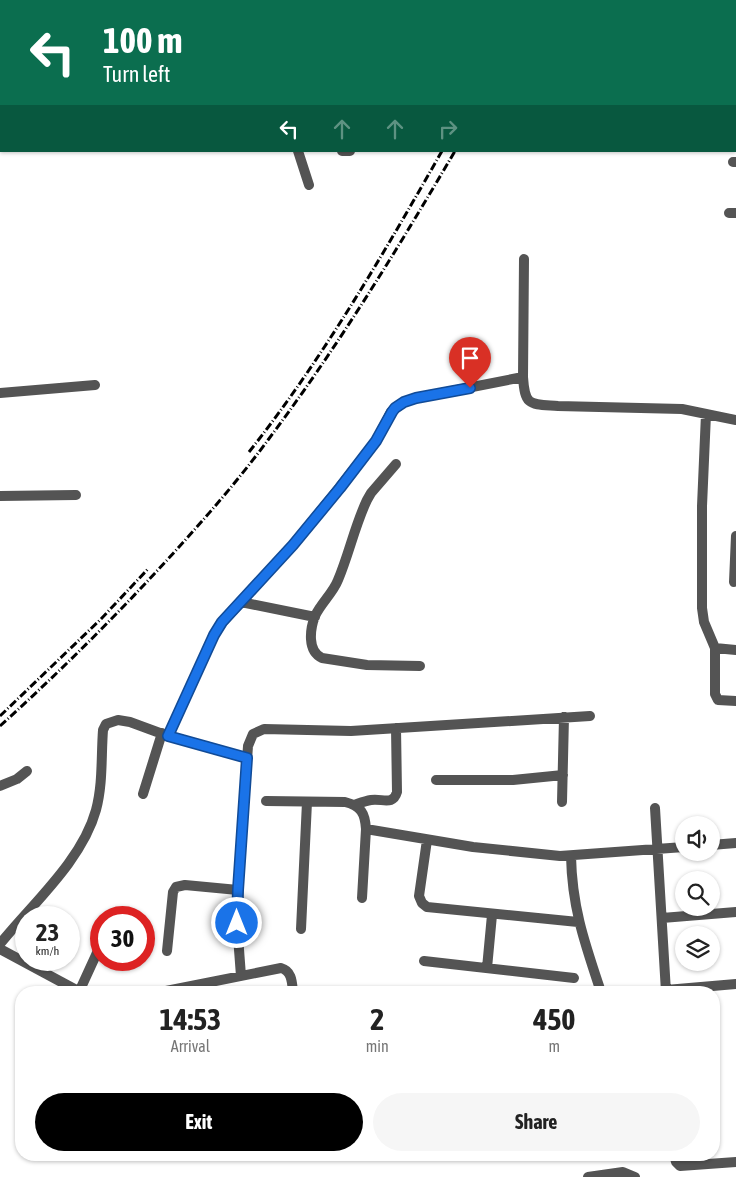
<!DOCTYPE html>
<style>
body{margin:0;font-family:"Asap Condensed",sans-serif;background:#f6f6f6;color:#222;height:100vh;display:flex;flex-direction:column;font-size:19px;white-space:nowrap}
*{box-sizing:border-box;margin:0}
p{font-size:16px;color:#767676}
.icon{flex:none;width:28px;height:28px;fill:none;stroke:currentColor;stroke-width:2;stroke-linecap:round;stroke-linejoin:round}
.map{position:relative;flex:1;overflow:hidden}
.drawer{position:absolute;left:15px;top:986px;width:705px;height:175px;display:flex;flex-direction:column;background:#fff;border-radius:20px;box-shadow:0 1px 4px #0004}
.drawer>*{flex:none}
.banner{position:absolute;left:0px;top:0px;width:736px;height:152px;box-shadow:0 1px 4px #0004;background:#0b6e4f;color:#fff;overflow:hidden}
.controls{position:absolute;left:675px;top:816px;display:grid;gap:10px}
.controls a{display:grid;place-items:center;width:45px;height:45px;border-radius:50%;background:#fff;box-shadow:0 1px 4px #0004;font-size:25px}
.speed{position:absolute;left:15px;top:906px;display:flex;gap:10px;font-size:25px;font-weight:700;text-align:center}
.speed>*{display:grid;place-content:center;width:65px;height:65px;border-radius:50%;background:#fff;box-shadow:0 1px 4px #0004;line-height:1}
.speed small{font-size:12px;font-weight:400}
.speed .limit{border:8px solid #d22;background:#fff;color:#111}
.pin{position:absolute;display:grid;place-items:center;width:42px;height:42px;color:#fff;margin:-51px -21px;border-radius:50% 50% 50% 0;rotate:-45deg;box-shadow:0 0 5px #0007}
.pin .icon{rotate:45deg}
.me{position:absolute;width:55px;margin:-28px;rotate:0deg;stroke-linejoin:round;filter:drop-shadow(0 0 4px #0008)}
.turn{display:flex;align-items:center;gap:18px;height:105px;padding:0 20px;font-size:22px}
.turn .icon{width:65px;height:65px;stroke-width:2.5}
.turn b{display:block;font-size:35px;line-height:42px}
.lanes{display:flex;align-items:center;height:48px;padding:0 20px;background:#0003;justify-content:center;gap:25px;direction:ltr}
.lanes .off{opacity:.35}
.eta{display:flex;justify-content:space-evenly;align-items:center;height:85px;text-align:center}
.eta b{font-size:30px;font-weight:700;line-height:35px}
.primary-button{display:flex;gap:10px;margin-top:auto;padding:10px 20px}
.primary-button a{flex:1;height:58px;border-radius:30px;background:#000;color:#fff;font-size:20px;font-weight:700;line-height:58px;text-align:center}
.primary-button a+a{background:#f6f6f6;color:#222}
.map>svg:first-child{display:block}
</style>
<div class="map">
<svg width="736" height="1177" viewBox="0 0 736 1177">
<rect width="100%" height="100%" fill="#fff"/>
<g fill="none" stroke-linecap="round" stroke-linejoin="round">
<path stroke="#545454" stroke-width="10" d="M246,0V1
M3,1L8,0
M438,1L440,0
M0,68H1
M0,131H1
M298,151L309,185
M342,151H350
M733,162H736
M729,213H736
M524,259L523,377C525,407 530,404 558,406L682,409L736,420
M0,393L95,385
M706,414L702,506V608L704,622L715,648V694L718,700L736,701
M396,464L371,493L367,500C355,525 349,554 338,580C333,593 321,603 315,616C310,629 307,651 322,658L367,665L420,666
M0,496L76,495
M734,582L736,536
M241,602L315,617
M715,648L736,650
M168,736L214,635L222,623L293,545L339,488L376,441L391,412L404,402L416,398L523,377
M436,780H513L563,775
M0,786L17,779L27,771
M143,794L162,733
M266,801L345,802C361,806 365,813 366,829L362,898
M562,802L564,717
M354,805C360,803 365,801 371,800C382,798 393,806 397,792L396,728
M655,808L666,992
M366,829L473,847L560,856L684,847
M427,840L419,896L422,903L427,907L578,922
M711,845L736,843
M571,856C572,908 585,944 601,992
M662,918L736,912
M301,929L307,802
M0,944C32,904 82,861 96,810C103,784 101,757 103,730L106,724L118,720L130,722L168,736L247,758
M0,949L80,992
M167,951L173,892L176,887L185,885L238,890
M424,961L574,978
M487,968L492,915
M241,976L237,923L238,890L248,746L253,734L264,729L351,731L590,716
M666,990L736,984
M79,992L101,944
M161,992L281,968C292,971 292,982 293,992
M674,1155L676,1162L680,1166L736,1162
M588,1177L623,1172L635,1177"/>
<path stroke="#000" stroke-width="3" stroke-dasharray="8 2.5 1 2.5" stroke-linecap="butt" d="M529,1L530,0
M543,1V0
M249,452C322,360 384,253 442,151
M0,716L101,619L148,569
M0,726C54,677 106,626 156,572C195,530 234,486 268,440C337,348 397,250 455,151"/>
</g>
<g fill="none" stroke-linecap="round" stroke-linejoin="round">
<g stroke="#114b97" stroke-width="12">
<path id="route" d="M237,923L238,890L247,758L168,736L214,635L222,622L293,545L340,488L376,441L392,412L395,408L404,402L416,398L470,388"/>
</g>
<use href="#route" stroke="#1a73e8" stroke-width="9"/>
</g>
</svg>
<div class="controls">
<a><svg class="icon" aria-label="sound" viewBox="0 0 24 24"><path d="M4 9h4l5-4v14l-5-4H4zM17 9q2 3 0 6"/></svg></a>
<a><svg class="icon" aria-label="search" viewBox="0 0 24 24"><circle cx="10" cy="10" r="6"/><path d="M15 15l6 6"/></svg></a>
<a><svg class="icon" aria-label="layers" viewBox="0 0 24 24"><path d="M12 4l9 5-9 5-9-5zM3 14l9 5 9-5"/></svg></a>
</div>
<div class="speed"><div>23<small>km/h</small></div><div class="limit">30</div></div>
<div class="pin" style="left:470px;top:388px;background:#d93025"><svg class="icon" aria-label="arrive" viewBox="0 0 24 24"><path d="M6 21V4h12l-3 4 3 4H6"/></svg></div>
<svg class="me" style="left:237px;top:923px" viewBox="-20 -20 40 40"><circle r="17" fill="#1a73e8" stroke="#fff" stroke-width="3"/><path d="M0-11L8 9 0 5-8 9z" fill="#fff"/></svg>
<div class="banner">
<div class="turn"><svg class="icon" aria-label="left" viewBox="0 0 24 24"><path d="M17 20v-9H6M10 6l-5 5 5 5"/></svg><div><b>100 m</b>Turn left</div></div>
<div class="lanes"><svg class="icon" aria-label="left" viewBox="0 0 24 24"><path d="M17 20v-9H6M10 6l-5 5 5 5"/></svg><svg class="icon off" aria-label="ahead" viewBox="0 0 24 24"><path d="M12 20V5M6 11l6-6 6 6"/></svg><svg class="icon off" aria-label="ahead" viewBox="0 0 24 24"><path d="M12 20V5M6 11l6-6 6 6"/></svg><svg class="icon off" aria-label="right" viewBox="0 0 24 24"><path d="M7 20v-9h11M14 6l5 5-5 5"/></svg></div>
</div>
<section class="drawer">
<div class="eta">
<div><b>14:53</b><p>Arrival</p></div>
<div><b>2</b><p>min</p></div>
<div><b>450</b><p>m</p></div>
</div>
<div class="primary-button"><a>Exit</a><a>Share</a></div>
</section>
</div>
